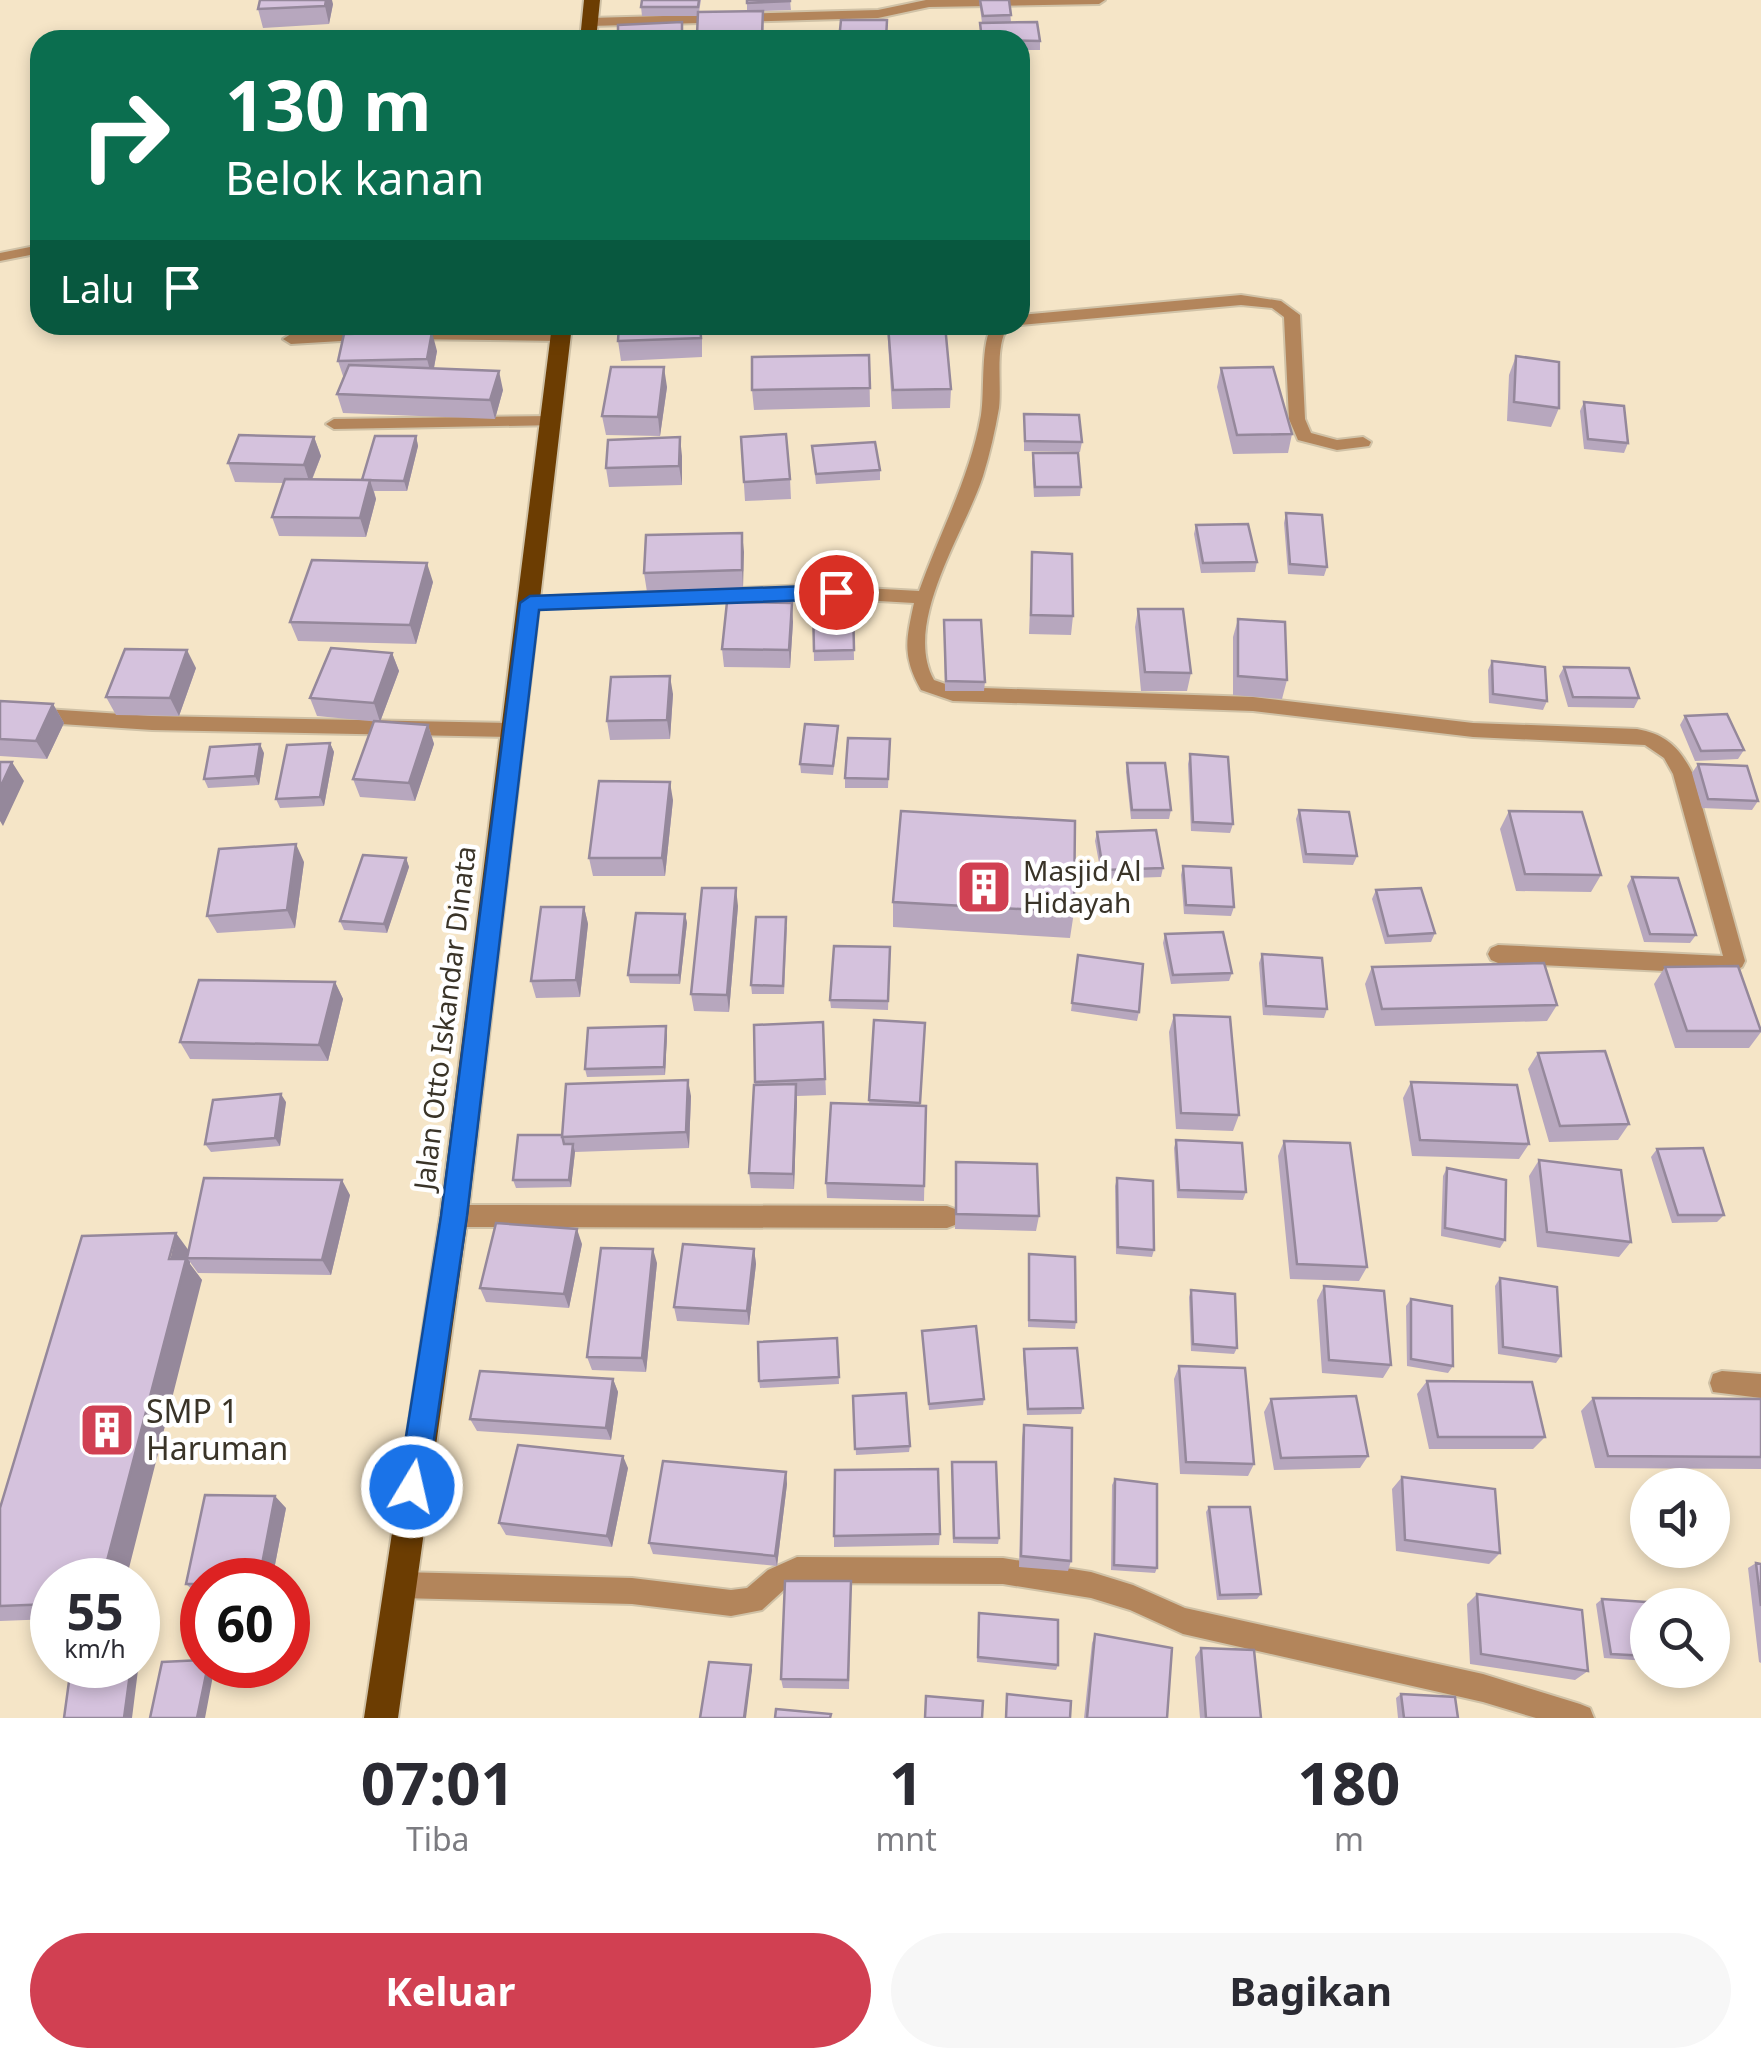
<!DOCTYPE html>
<html lang="id">
<style>
body{margin:0;font-family:"Noto Sans",sans-serif;background:#f7f7f7;color:#2b2b33;height:100vh;display:flex;flex-direction:column;font-size:38px;white-space:nowrap}
*{box-sizing:border-box;margin:0}
p{font-size:32px;color:#7c7c81}
.icon{flex:none;width:55px;height:55px;fill:none;stroke:currentColor;stroke-width:2;stroke-linecap:round;stroke-linejoin:round}
.map{position:relative;height:1718px;overflow:hidden}
.panel{display:flex;flex-direction:column;background:#fff;flex:1}
.panel>*{flex:none}
.banner{position:absolute;left:30px;top:30px;width:1000px;height:305px;border-radius:30px;box-shadow:0 5px 15px #0003;background:#0b6e4f;color:#fff;overflow:hidden}
.controls{position:absolute;left:1630px;top:1468px;display:grid;gap:20px}
.controls a{display:grid;place-items:center;width:100px;height:100px;border-radius:50%;background:#fff;box-shadow:0 5px 15px #0003;font-size:50px}
.speed{position:absolute;left:30px;top:1558px;display:flex;gap:20px;font-size:50px;font-weight:700;text-align:center}
.speed>*{display:grid;place-content:center;width:130px;height:130px;border-radius:50%;background:#fff;box-shadow:0 5px 15px #0003;line-height:1}
.speed small{font-size:25px;font-weight:400}
.speed .limit{border:15px solid #d22;background:#fff;color:#111}
.pin{position:absolute;display:grid;place-items:center;width:85px;height:85px;color:#fff;margin:-42px;border:5px solid #fff;border-radius:50%;box-shadow:0 2px 10px #0007}
.me{position:absolute;width:110px;margin:-55px;rotate:9deg;stroke-linejoin:round;filter:drop-shadow(0 0 8px #0008)}
.turn{display:flex;align-items:center;gap:35px;height:210px;padding:0 30px;font-size:45px}
.turn .icon{width:130px;height:130px;stroke-width:2.5}
.turn b{display:block;font-size:70px;line-height:85px}
.then{display:flex;align-items:center;height:95px;padding:0 30px;background:#0003;gap:20px;font-size:38px}
.eta{display:flex;justify-content:space-evenly;align-items:center;height:170px;text-align:center}
.eta b{font-size:60px;font-weight:700;line-height:70px}
.cta{display:flex;gap:20px;margin-top:auto;padding:20px 30px}
.cta a{flex:1;height:115px;border-radius:60px;background:#d14052;color:#fff;font-size:40px;font-weight:700;line-height:115px;text-align:center}
.cta a+a{background:#f7f7f7;color:#2b2b33}
.map>svg:first-child{display:block}
</style>
<div class="map">
<svg width="1761" height="1718" viewBox="0 0 1761 1718">
<rect width="100%" height="100%" fill="#f5e5c7"/>
<g fill="none" stroke-linecap="round" stroke-linejoin="round">
<g stroke="#d0c2a7" stroke-width="4">
<path id="street" d="M926,0H1105L1099,4L929,7L878,18L590,26L584,22L590,18L878,10Z
M40,245V253L0,261V253Z
M1241,295L1281,301L1300,315L1305,419L1311,433L1337,440L1363,437L1371,442L1369,446L1337,450L1298,440L1289,419L1284,317L1272,308L1241,305L1020,325V315Z
M993,325H1009C994,345 1002,383 999,408C995,431 990,453 983,476C965,532 902,623 934,680L954,687L1253,697L1473,723L1637,729C1666,734 1680,748 1693,774L1745,961L1742,967L1728,974L1498,963L1491,960L1488,954L1491,948L1498,945L1723,956L1673,774L1664,758L1645,745L1473,737L1253,711L953,701L921,690C902,656 906,640 914,603L809,597L524,607L521,603L530,597L809,585L919,591C940,532 970,478 981,415C985,392 980,340 993,325Z
M369,331L374,333V339L291,344L283,339L291,334Z
M408,331H561L569,336L561,341L403,339V333Z
M552,416L560,421L558,425L334,429L326,424L334,419Z
M0,706L152,716L514,723L523,730L514,737L152,730L0,720Z
M454,1205L947,1206L955,1209L959,1217L955,1225L947,1228L454,1227L446,1224L442,1216L446,1208Z
M1722,1371L1761,1374V1398L1713,1392L1710,1383L1713,1374Z
M797,1557L1003,1558L1091,1572L1133,1585L1185,1608L1483,1674L1580,1704L1590,1708L1594,1718H1536L1483,1702L1183,1634L1130,1610L1091,1598L1003,1584L798,1583L786,1588L762,1610L731,1616L632,1604L399,1598L390,1594L386,1585L390,1576L399,1572L632,1578L731,1590L747,1588L768,1570Z"/>
</g>
<g stroke="#d0c2a7" stroke-width="4">
<path id="primary" d="M584,0H600L596,40H580Z
M552,325H572L468,1216L398,1718H364L440,1216Z"/>
</g>
<use href="#street" fill="#b3855b" fill-rule="evenodd"/>
<use href="#primary" fill="#6c3d02" fill-rule="evenodd"/>
</g>
<path fill="#b7a7be" d="M701,0L699,12L747,11V0H790L791,10L763,11L764,40H697L698,16H642L641,7Z
M979,0H1009L1011,22L1040,41V50H1020V40H981L980,23H982Z
M333,4L329,24L263,28L258,9Z
M393,325H462L460,330H394Z
M619,325H702V357L621,361L618,341Z
M887,325H945L951,389L950,408L892,409Z
M437,351L434,368L503,390L495,419L343,413L337,394L344,379L338,361Z
M869,355L870,407L754,410L752,390Z
M1516,356L1559,408L1551,427L1507,421L1509,375Z
M1221,368L1292,434L1288,453L1233,454L1217,387Z
M667,387L660,436L606,435L602,416Z
M1584,402L1628,443L1624,453L1584,449L1580,411Z
M1024,414L1082,442L1080,452L1024,451Z
M416,436L418,446L407,491H374L376,499L366,537L279,536L272,517L284,483L235,482L228,463L314,437L321,456L312,480H362Z
M741,437L790,479L791,499L745,501Z
M812,446L880,470V480L816,484Z
M1033,453L1081,487L1080,496L1034,497L1032,463Z
M682,456V485L609,487L606,468Z
M1286,513L1327,567L1324,576L1288,574L1284,523Z
M1196,525L1257,562L1255,572L1201,573L1194,534Z
M742,533L743,589L647,592L644,573Z
M1032,552L1073,616L1071,635L1029,634Z
M433,582L416,644L298,641L290,622Z
M853,605L854,660L814,661L813,606Z
M1138,609L1191,673L1187,691H1141L1135,627Z
M1238,619L1287,680L1282,699L1233,695V637Z
M793,622L790,668L724,667L722,649Z
M944,630L985,682L984,691H945Z
M392,653L399,671L380,722L317,716L310,698Z
M1492,661L1547,701L1543,710L1489,703L1488,670Z
M1564,667L1639,698L1634,708L1568,707L1559,676Z
M196,668L179,716L116,715L106,697Z
M673,694L670,739L610,740L607,721Z
M0,701L53,704L64,723L47,759L0,756Z
M1685,716L1744,750L1738,759L1695,761L1680,725Z
M428,725L434,744L415,801L360,797L353,779Z
M838,735L833,775L801,773L800,764Z
M890,739L888,788H845V778Z
M330,743L334,752L324,806L280,808L276,799Z
M264,753L259,785L208,788L204,779Z
M1190,754L1233,824L1230,833L1191,831L1188,764Z
M1127,763L1171,810L1169,819H1131L1126,772Z
M1698,764L1758,801L1752,810L1702,808L1692,773Z
M673,800L665,876H593L589,858Z
M1299,810L1357,856L1353,865L1303,863L1296,819Z
M1509,811L1601,875L1591,892L1516,891L1500,829Z
M1097,832L1163,868L1161,877L1102,879L1095,841Z
M406,858L409,867L387,933L344,930L340,921Z
M304,862L295,928L217,933L207,916Z
M1183,866L1234,907L1231,916L1184,914L1181,875Z
M1632,877L1696,935L1690,943L1644,942L1627,886Z
M1376,890L1435,933L1431,942L1385,944L1372,899Z
M893,902L1074,912L1070,938L893,927Z
M738,906L729,1012L694,1011L691,994Z
M584,907L588,924L580,997L536,998L531,981Z
M685,914L687,923L680,984L630,983L628,975Z
M787,926L784,994H752L751,985Z
M1165,934L1232,973L1229,981L1171,984L1163,943Z
M890,947L888,1010L831,1008L830,1000Z
M1262,954L1327,1009L1324,1018L1263,1015L1259,963Z
M1078,955L1139,1012L1137,1021L1071,1011Z
M1372,967L1557,1005L1547,1021L1375,1026L1365,984Z
M1665,967L1761,1032L1749,1048H1675L1654,984Z
M335,982L343,999L328,1061L190,1059L180,1042Z
M1174,1015L1239,1115L1233,1131L1176,1129L1169,1032Z
M874,1020L925,1023L920,1106H926L924,1201L827,1198L826,1183L869,1104Z
M823,1022L826,1095L797,1096L794,1189L751,1188L749,1173L755,1085L754,1025Z
M667,1035L665,1075L587,1077L585,1069Z
M1538,1053L1629,1124L1618,1140L1549,1142L1528,1069Z
M1411,1082L1529,1144L1519,1159L1412,1156L1403,1098Z
M691,1096L689,1148L575,1152L571,1187L516,1188L513,1180L562,1135Z
M286,1102L280,1146L211,1152L205,1144Z
M1176,1140L1246,1192L1243,1200L1177,1198L1174,1148Z
M1284,1141L1367,1267L1359,1281L1290,1279L1278,1156Z
M1657,1149L1724,1215L1717,1222L1672,1223L1651,1157Z
M1539,1160L1631,1242L1619,1257L1537,1247L1529,1176Z
M956,1162L1039,1216L1036,1231L955,1229Z
M1447,1168L1505,1240L1500,1248L1441,1236L1443,1176Z
M1117,1178L1154,1250L1152,1257L1116,1254L1115,1186Z
M350,1195L331,1275L198,1273L190,1262V1264L202,1280L52,1580V1619L0,1621V1508L189,1250Z
M582,1244L569,1308L486,1302L480,1288Z
M754,1249L756,1264L749,1325L677,1321L674,1307Z
M1029,1254L1076,1322L1075,1329L1028,1327Z
M657,1263L646,1372L592,1370L587,1357Z
M1500,1278L1561,1356L1556,1363L1498,1354L1495,1286Z
M1324,1286L1391,1365L1383,1378L1322,1373L1317,1300Z
M1191,1290L1237,1348L1234,1354L1191,1351L1189,1297Z
M1411,1299L1453,1366L1448,1373L1407,1366L1406,1306Z
M922,1331L984,1399L983,1405L929,1410Z
M837,1338L839,1384L760,1388L759,1381Z
M1024,1349L1083,1408L1081,1414L1027,1415L1023,1355Z
M1179,1366L1254,1464L1248,1476L1180,1474L1174,1379Z
M613,1379L618,1392L611,1440L477,1431L470,1419Z
M1427,1381L1545,1437L1533,1449H1429L1417,1394Z
M853,1396L910,1446L909,1452L856,1455Z
M1593,1398L1761,1399V1469L1595,1468L1581,1411Z
M1271,1399L1368,1456L1360,1468L1274,1470L1264,1412Z
M1024,1425L1071,1561L1068,1571L1019,1567L1022,1438Z
M628,1468L612,1547L506,1535L499,1523Z
M952,1468L999,1538L998,1544L953,1543Z
M786,1472L787,1484L777,1566L653,1554L649,1543Z
M1402,1477L1500,1553L1489,1564L1396,1551L1392,1489Z
M1115,1479L1157,1568L1155,1573L1111,1570L1112,1485Z
M1209,1507L1261,1594L1257,1599L1217,1600L1206,1512Z
M286,1508L272,1580H202V1595H198L186,1584Z
M940,1534L939,1545L834,1547V1536Z
M1756,1563L1761,1564V1663L1759,1662L1748,1568Z
M851,1581L849,1689L783,1688L781,1679Z
M1477,1594L1588,1671L1575,1680L1470,1664L1467,1604Z
M1602,1599L1648,1605V1661L1604,1658L1596,1604Z
M979,1613L1058,1665L1056,1670L977,1662Z
M1095,1634L1167,1718H1084L1092,1643Z
M1201,1648L1261,1718H1200L1195,1657Z
M1401,1694L1458,1718H1398L1396,1698Z"/>
<path fill="#95889b" d="M326,0H332L333,4L329,24L325,6Z
M432,332L437,351L432,378L427,359Z
M664,367L667,387L660,436L658,417Z
M499,371L503,390L495,419L490,400Z
M416,436L418,446L407,491L404,481Z
M314,437L321,456L310,484L304,465Z
M680,437L682,456V485L679,466Z
M370,480L376,499L366,537L360,518Z
M742,533L744,552L743,589L742,570Z
M427,563L433,582L416,644L410,625Z
M792,603L793,622L790,668L789,650Z
M187,650L196,668L179,716L170,698Z
M392,653L399,671L380,722L374,703Z
M670,676L673,694L670,739L667,720Z
M53,704L64,723L47,759L36,741Z
M428,725L434,744L415,801L409,783Z
M330,743L334,752L324,806L320,797Z
M260,744L264,753L259,785L255,776Z
M12,762L24,781L3,826L0,821V788Z
M670,782L673,800L665,876L662,858Z
M296,844L304,862L295,928L287,910Z
M406,858L409,867L387,933L384,924Z
M736,888L738,906L729,1012L727,995Z
M584,907L588,924L580,997L576,980Z
M685,914L687,923L680,984L679,975Z
M335,982L343,999L328,1061L319,1045Z
M666,1026L667,1035L665,1075L664,1067Z
M688,1080L691,1096L689,1148L686,1132Z
M796,1084L797,1101L794,1189L793,1174Z
M281,1094L286,1102L280,1146L275,1138Z
M573,1144L575,1152L571,1187L569,1180Z
M342,1180L350,1195L331,1275L322,1260Z
M577,1229L582,1244L569,1308L564,1294Z
M176,1233L192,1255L187,1258L190,1262V1264L202,1280L126,1580H102Z
M653,1249L657,1263L646,1372L642,1358Z
M754,1249L756,1264L749,1325L747,1311Z
M613,1379L618,1392L611,1440L606,1428Z
M623,1456L628,1468L612,1547L607,1536Z
M786,1472L787,1484L777,1566L775,1556Z
M275,1496L286,1508L272,1580H259Z
M208,1665H215L205,1718H197Z
M751,1665L752,1670L746,1718H744Z
M131,1666L138,1670L132,1718H124Z"/>
<path fill="#d5c2dd" stroke="#95889b" stroke-width="2.5" d="M260,0H326L325,6L258,9Z
M642,0H699L698,7H641Z
M747,0H790V1L747,3Z
M980,0H1009L1011,15L983,16Z
M763,11L762,34L697,35L698,12Z
M841,20H887L886,40H839Z
M682,22V39L618,40V25Z
M1037,22L1040,41L982,40L980,23Z
M512,33V40H459V36Z
M619,325H700L701,338L618,341Z
M888,325H945L951,389L893,390Z
M432,332L427,359L338,361L344,334Z
M869,355L870,388L752,390V357Z
M1516,356L1559,362V408L1514,402Z
M349,365L499,371L490,400L337,394Z
M611,367H664L658,417L602,416Z
M1273,367L1292,434L1237,435L1221,368Z
M1584,402L1624,406L1628,443L1588,439Z
M1024,414L1079,415L1082,442L1025,441Z
M786,434L790,479L744,482L741,437Z
M239,435L314,437L304,465L228,463Z
M375,436H416L404,481L362,480Z
M680,437L679,466L606,468L608,440Z
M875,442L880,470L816,474L812,446Z
M1033,453H1078L1081,487H1035Z
M285,479L370,480L360,518L272,517Z
M1286,513L1322,515L1327,567L1290,564Z
M1248,524L1257,562L1203,563L1196,525Z
M742,533V570L644,573L646,535Z
M1032,552L1072,554L1073,616L1031,615Z
M312,560L427,563L410,625L290,622Z
M727,602L792,603L789,650L722,649Z
M853,605L854,650L814,651L813,606Z
M1138,609H1183L1191,673L1145,672Z
M1238,619L1285,622L1287,680L1238,676Z
M944,620H981L985,682L946,681Z
M331,648L392,653L374,703L310,698Z
M125,649L187,650L170,698L106,697Z
M1492,661L1545,667L1547,701L1493,694Z
M1564,667L1629,668L1639,698L1573,697Z
M670,676L667,720L607,721L611,677Z
M0,701L53,704L36,741L0,739Z
M1727,714L1744,750L1701,751L1685,716Z
M374,721L428,725L409,783L353,779Z
M805,724L838,726L833,766L800,764Z
M848,738L890,739L888,779L845,778Z
M330,743L320,797L276,799L287,745Z
M260,744L255,776L204,779L210,747Z
M1190,754L1228,757L1233,824L1193,822Z
M0,762H12L0,788Z
M1127,763H1165L1171,810H1132Z
M1698,764L1747,766L1758,801L1708,799Z
M599,781L670,782L662,858H589Z
M1299,810L1349,812L1357,856L1306,854Z
M901,811L1075,821L1074,912L893,902Z
M1509,811L1582,812L1601,875L1525,874Z
M1156,830L1163,868L1103,870L1097,832Z
M296,844L287,910L207,916L219,849Z
M363,855L406,858L384,924L340,921Z
M1183,866L1231,868L1234,907L1186,905Z
M1632,877L1678,878L1696,935L1650,934Z
M702,888H736L727,995L691,994Z
M1421,888L1435,933L1388,936L1376,890Z
M541,907H584L576,980L531,981Z
M636,913L685,914L679,975H628Z
M756,917H786L783,986L751,985Z
M1223,932L1232,973L1173,975L1165,934Z
M834,946L890,947L888,1001L830,1000Z
M1262,954L1322,958L1327,1009L1266,1006Z
M1078,955L1143,964L1139,1012L1072,1003Z
M1544,963L1557,1005L1382,1009L1372,967Z
M1738,966L1761,1031H1687L1665,967Z
M199,980L335,982L319,1045L180,1042Z
M1174,1015L1230,1017L1239,1115L1181,1113Z
M874,1020L925,1023L920,1103L869,1100Z
M823,1022L825,1079L755,1082L754,1025Z
M666,1026L664,1067L585,1069L588,1028Z
M1605,1051L1629,1124L1560,1126L1538,1053Z
M688,1080L686,1132L562,1137L566,1084Z
M1411,1082L1517,1085L1529,1144L1420,1140Z
M796,1084L793,1174L749,1173L754,1085Z
M281,1094L275,1138L205,1144L213,1100Z
M831,1103L926,1106L924,1186L826,1183Z
M518,1135H562L564,1144H573L569,1180H513Z
M1176,1140L1242,1143L1246,1192L1179,1190Z
M1284,1141L1350,1143L1367,1267L1297,1264Z
M1703,1148L1724,1215H1678L1657,1149Z
M1539,1160L1621,1170L1631,1242L1547,1232Z
M956,1162L1037,1164L1039,1216L956,1214Z
M1447,1168L1506,1180L1505,1240L1445,1228Z
M204,1178L342,1180L322,1260L187,1258Z
M1117,1178L1153,1181L1154,1250L1118,1247Z
M496,1223L577,1229L564,1294L480,1288Z
M176,1233L169,1259H186L102,1580H52V1604L0,1606V1508L82,1236Z
M683,1244L754,1249L747,1311L674,1307Z
M601,1248L653,1249L642,1358L587,1357Z
M1029,1254L1075,1257L1076,1322L1029,1320Z
M1500,1278L1557,1287L1561,1356L1503,1347Z
M1324,1286L1384,1291L1391,1365L1329,1360Z
M1191,1290L1235,1294L1237,1348L1193,1344Z
M1411,1299L1452,1306L1453,1366L1411,1359Z
M976,1326L984,1399L929,1404L922,1331Z
M837,1338L839,1377L759,1381L758,1342Z
M1077,1348L1083,1408L1028,1409L1024,1349Z
M1179,1366L1245,1368L1254,1464L1186,1462Z
M480,1371L613,1379L606,1428L470,1419Z
M1427,1381L1532,1382L1545,1437H1438Z
M906,1393L910,1446L855,1449L853,1396Z
M1356,1396L1368,1456L1281,1458L1271,1399Z
M1593,1398L1761,1399V1457L1608,1456Z
M1024,1425L1072,1428L1071,1561L1021,1556Z
M518,1445L623,1456L607,1536L499,1523Z
M663,1461L786,1472L775,1556L649,1543Z
M952,1462H996L999,1538H954Z
M938,1469L940,1534L834,1536L835,1470Z
M1402,1477L1495,1489L1500,1553L1405,1540Z
M1115,1479L1157,1484V1568L1114,1565Z
M205,1495L275,1496L259,1580H202V1584H186Z
M1209,1507H1250L1261,1594L1220,1595Z
M1756,1563L1761,1564V1606Z
M785,1581H851L848,1680L781,1679Z
M1477,1594L1582,1610L1588,1671L1481,1654Z
M1602,1599L1691,1605H1648V1656L1611,1654Z
M979,1613L1058,1620V1665L978,1657Z
M1095,1634L1172,1648L1167,1718H1087Z
M1201,1648L1254,1650L1261,1718H1206Z
M202,1660V1665H208L197,1718H150L162,1662Z
M709,1662L751,1665L744,1718H700Z
M131,1666L124,1718H64L70,1674Z
M1007,1694L1071,1701L1070,1718H1006Z
M1401,1694L1455,1697L1458,1718H1404Z
M926,1696L983,1701L982,1718H925Z
M776,1709L831,1714L830,1718H775Z"/>
<path fill="#1a73e8" stroke="#114b97" stroke-width="2.5" d="M836,585L846,592L836,599L539,610L467,1216L427,1487L423,1497L412,1501L402,1497L398,1487L441,1216L520,603L530,596Z"/>
<defs>
<g id="building-square" transform="scale(2.875)"><rect x="-9" y="-9" width="18" height="18" rx="4" fill="#d14052" stroke="#fff"/><path d="M-4-6H4V6H1V3H-1V6H-4ZM-2.5-4.3h1.7v1.8h-1.7ZM.8-4.3h1.7v1.8H.8ZM-2.5-1h1.7V.8h-1.7ZM.8-1h1.7V.8H.8Z" fill="#fff"/></g>
</defs>
<g fill-rule="evenodd">
<use href="#building-square" x="984" y="887"/>
<use href="#building-square" x="107" y="1430"/>
</g>
<g text-anchor="middle" stroke-width="9" stroke-linejoin="round" paint-order="stroke">
<g font-size="28" fill="#3a3428" stroke="#fff" text-anchor="start">
<text x="1023" y="881">Masjid Al<tspan x="1023" dy="32">Hidayah</tspan></text>
</g>
<g font-size="28" fill="#3a3428" stroke="#fff">
<text transform="translate(445 1018) rotate(-83)" y="10">Jalan Otto Iskandar Dinata</text>
</g>
<g font-size="32" fill="#3a3428" stroke="#fff" text-anchor="start">
<text x="146" y="1423">SMP 1<tspan x="146" dy="37">Haruman</tspan></text>
</g>
</g>
</svg>
<div class="controls">
<a><svg class="icon" aria-label="sound" viewBox="0 0 24 24"><path d="M4 9h4l5-4v14l-5-4H4zM17 9q2 3 0 6"/></svg></a>
<a><svg class="icon" aria-label="search" viewBox="0 0 24 24"><circle cx="10" cy="10" r="6"/><path d="M15 15l6 6"/></svg></a>
</div>
<div class="speed"><div>55<small>km/h</small></div><div class="limit">60</div></div>
<div class="pin" style="left:836px;top:592px;background:#d93025"><svg class="icon" aria-label="arrive" viewBox="0 0 24 24"><path d="M6 21V4h12l-3 4 3 4H6"/></svg></div>
<svg class="me" style="left:412px;top:1487px" viewBox="-20 -20 40 40"><circle r="17" fill="#1a73e8" stroke="#fff" stroke-width="3"/><path d="M0-11L8 9 0 5-8 9z" fill="#fff"/></svg>
<div class="banner">
<div class="turn"><svg class="icon" aria-label="right" viewBox="0 0 24 24"><path d="M7 20v-9h11M14 6l5 5-5 5"/></svg><div><b>130 m</b>Belok kanan</div></div>
<div class="then">Lalu<svg class="icon" aria-label="arrive" viewBox="0 0 24 24"><path d="M6 21V4h12l-3 4 3 4H6"/></svg></div>
</div>
</div>
<section class="panel">
<div class="eta">
<div><b>07:01</b><p>Tiba</p></div>
<div><b>1</b><p>mnt</p></div>
<div><b>180</b><p>m</p></div>
</div>
<div class="cta"><a>Keluar</a><a>Bagikan</a></div>
</section>
